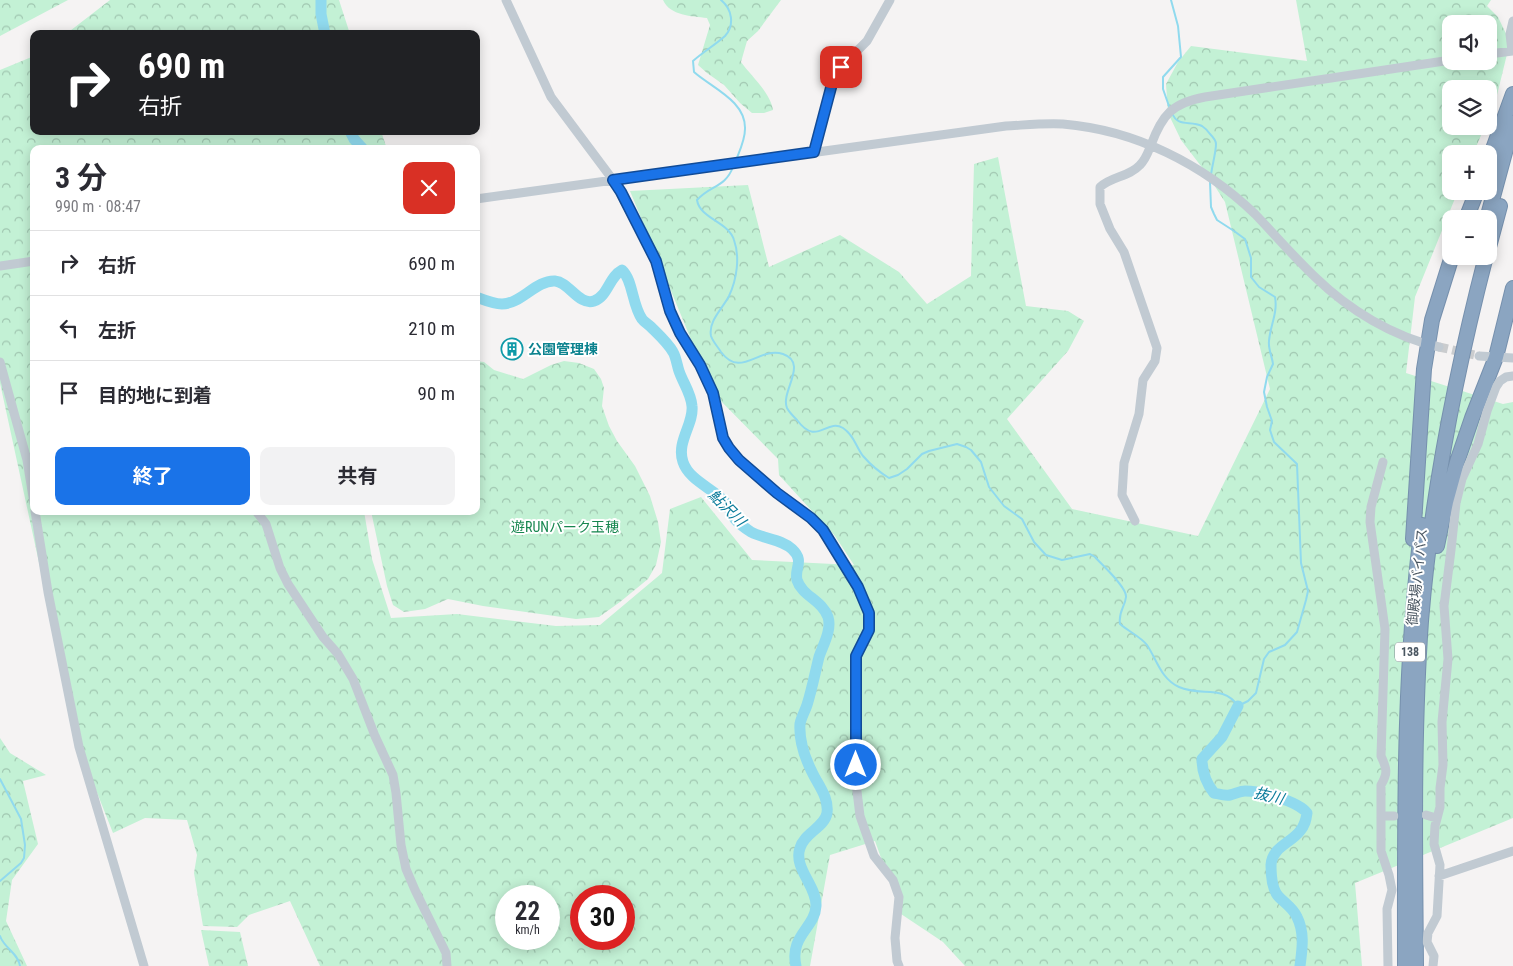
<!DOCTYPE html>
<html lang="ja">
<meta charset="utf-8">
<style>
body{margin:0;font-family:"Roboto Condensed","Noto Sans JP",sans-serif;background:#f2f2f3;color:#2b2b33;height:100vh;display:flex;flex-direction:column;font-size:19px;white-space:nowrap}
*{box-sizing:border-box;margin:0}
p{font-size:16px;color:#7c7c81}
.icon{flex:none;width:28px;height:28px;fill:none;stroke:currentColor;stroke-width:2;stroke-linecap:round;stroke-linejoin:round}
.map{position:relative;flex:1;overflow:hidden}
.side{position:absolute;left:30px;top:145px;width:450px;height:370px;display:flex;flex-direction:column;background:#fff;border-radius:10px;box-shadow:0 2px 12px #0003}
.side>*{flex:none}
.guide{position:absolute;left:30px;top:30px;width:450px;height:105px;border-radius:10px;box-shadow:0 2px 12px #0003;background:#202124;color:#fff;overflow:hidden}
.tools{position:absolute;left:1442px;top:15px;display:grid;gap:10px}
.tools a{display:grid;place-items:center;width:55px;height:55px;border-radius:10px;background:#fff;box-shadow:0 2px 12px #0003;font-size:25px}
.speed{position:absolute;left:495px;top:885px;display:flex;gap:10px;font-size:25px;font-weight:700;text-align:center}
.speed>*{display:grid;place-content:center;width:65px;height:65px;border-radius:50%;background:#fff;box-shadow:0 2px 12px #0003;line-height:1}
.speed small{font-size:12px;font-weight:400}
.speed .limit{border:8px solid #d22;background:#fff;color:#111}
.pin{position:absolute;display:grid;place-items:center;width:42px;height:42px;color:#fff;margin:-21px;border-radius:10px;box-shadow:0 2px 8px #0006}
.me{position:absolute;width:55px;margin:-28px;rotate:0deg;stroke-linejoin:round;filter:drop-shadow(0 0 4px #0008)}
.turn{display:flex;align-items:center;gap:18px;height:105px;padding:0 25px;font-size:22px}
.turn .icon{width:65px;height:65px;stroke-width:2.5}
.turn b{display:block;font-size:35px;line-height:42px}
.round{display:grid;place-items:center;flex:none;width:52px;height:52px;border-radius:10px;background:#f2f2f3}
.headline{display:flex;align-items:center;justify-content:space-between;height:85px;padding:0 25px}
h1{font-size:30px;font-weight:700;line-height:38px}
.cta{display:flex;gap:10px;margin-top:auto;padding:10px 25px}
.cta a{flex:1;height:58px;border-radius:10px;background:#1a73e8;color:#fff;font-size:20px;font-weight:700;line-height:58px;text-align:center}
.cta a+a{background:#f2f2f3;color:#2b2b33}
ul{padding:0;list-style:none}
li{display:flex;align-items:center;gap:15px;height:65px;padding:0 25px;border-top:1px solid #e1e1e2}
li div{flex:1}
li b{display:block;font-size:19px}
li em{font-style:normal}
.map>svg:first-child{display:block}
</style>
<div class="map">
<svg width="1513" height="966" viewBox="0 0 1513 966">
<defs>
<pattern id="forest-crowns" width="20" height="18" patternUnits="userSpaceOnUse" patternTransform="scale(1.25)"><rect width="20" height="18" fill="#c3f1d5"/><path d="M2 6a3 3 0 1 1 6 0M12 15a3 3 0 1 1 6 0" fill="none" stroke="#a0c6b0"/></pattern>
</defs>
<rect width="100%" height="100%" fill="#f5f3f3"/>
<path fill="url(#forest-crowns)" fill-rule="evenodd" d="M0,0H68L0,36Z
M110,0H339L350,34H66Z
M663,0H781L758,31L747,41L741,62C751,76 770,92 773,110L764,113H752L740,103L724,85L707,73L698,65L710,25L707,18C692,16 670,16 663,0Z
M1296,0H1491L1487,6L1498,17L1510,42L1497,95L1489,116V89H1451V126H1485L1473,154H1451V191H1458L1415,297L1406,373L1503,404L1513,402V818L1355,883L1362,966H965L943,942L901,914L875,841L830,855L810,966H320L290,901L249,915L237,927L203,926L194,873L197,855L187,820L145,818L113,833L79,747L0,383V70L34,56V131H381L387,149H34V511H364L372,559L391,618L457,614L556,626L600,625L662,573L670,509L701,497L752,560L854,565L835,536L779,475L778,459L713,393L630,191L748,185L769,267L840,235L899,272L927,304L971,276L974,164L998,157L1026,306L1068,311L1084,321L1068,351L1007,419L1072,509L1198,536L1270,389L1225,202L1207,174L1181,140L1168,113L1166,84L1178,62L1191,46L1307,61ZM1451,24H1489V61H1451ZM506,896H549V939H506ZM581,896H624V939H581Z
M476,361L484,362L494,370L523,379L551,365L564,361L579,363L594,369L601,379L604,388L602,406L609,426L617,441L635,466L650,496L658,522L661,542L656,565L648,579L620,602L599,617L576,619L483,606L448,599L425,609L404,612L393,605L387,586L371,511H476Z
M0,738L10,753L46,775L23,781L38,844L12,880L6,921L27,966H0Z
M201,930L240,932L248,966H209Z"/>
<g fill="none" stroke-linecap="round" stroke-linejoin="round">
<path stroke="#90daee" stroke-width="2" d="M721,0C732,9 735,25 725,36C715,45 703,52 693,61L694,72C712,88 746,101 745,129C745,140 740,150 736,160
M1170,109L1163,89V77L1181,57L1178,26L1171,0
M1172,113C1178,128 1190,120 1202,126C1205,128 1208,131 1210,134C1213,137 1216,140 1216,144C1216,152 1212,166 1211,175
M733,167C725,188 710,185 697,200C700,219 729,222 734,240C740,257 737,279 729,296C723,308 708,321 711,336C713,342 718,347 721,352C741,379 759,346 783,354C809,363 780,392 787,408C789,412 794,417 797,420C817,447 826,418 843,428C854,435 856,447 863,456C870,464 879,472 889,478L898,475L907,469L922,454L929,451L957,444L966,447L971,450L981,462L989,487L1004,506L1022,519L1034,542L1046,555L1062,560L1090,554L1095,557C1102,565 1127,587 1126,597C1125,607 1118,612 1120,624C1128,631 1141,637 1147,645C1157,660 1161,679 1179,687C1201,697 1223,684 1238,706L1248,701L1256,693L1264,659L1269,652L1285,645L1297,632L1306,600L1308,591L1301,563L1297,464L1274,442L1270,430L1272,421L1267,407L1264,392L1267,377L1273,364C1272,356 1268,349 1269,341C1270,326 1278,313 1275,297L1259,287L1251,277V258L1245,239L1234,231L1217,220L1214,214L1211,207L1210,182
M0,779L21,819L25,845L24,858L21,863L0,881
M0,936C4,948 18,953 20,966"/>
<path stroke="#90daee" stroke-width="11" d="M321,0V14L325,34
M350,131L354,139L363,149
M476,297C484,300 494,304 502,304C521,304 536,280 555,281C569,282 579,306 594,301C608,296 609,277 622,270C633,280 632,305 642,319C644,322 648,324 651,327C658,334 668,343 673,352C676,357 677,365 679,371C683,383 691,393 692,406C694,424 676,442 683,462C689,480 712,488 724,501C729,507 731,513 735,519C739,524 745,528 751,532C764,539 781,539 792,549C805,561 794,568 797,580C802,596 822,600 828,617C832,630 823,645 819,657C815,673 812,689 807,705C805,711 801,718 800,724C799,740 805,758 812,772C818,785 829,797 827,813C825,827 804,833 800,848C793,868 817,886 816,906C815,928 789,936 796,966
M1238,706L1222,737L1202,759C1202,772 1206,783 1214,793C1219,794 1225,796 1230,795C1235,794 1240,791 1245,791C1260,791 1298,801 1307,813C1306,820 1305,825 1300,831C1291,843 1272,847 1271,865C1271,875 1272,890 1279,897C1285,903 1294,909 1297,917C1305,933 1302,950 1300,966"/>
<path stroke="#caccce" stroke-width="9" stroke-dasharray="9 4.5" stroke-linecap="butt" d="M1439,347L1479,356"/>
<g stroke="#7690ad" stroke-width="16">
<path id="highway" d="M1489,160L1513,94
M1466,219L1477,191
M1487,219L1513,123
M1489,247L1500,206
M1413,539L1424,369L1432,320L1452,256
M1437,546L1446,502L1457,462L1472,418L1496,357L1513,288
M1405,966C1405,819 1403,671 1422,525
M1416,966C1415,851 1413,736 1421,621C1431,498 1455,376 1486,256"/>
</g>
<path stroke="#c1cad2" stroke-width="9" d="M506,0L551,97L613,180L656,261L670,311L680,333L700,365L713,393L723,438L729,448L739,461L777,493L811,517L823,530L857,587L869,613V630L856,656V783L860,816L874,856L893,880L899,897L895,938L897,961L899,966
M1512,51L1510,34L1513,21
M1489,54L1513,51
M814,152L833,80L841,67L867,41L890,0
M476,199L1006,126C1025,125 1044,123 1063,124C1135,130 1203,164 1255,214C1275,235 1294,257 1315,277C1349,310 1393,337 1439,347
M0,266L34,261
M1479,356L1513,358
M0,362L27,460L34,503
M1383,462L1371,507L1370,522L1385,629L1381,756C1387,769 1388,773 1381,785V851L1389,875L1392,890L1387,909L1388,966
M35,511L48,592L79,747L144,966
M256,511L266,524L280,568L288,584L323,637L338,654L353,679L375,736L393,775L396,793L401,845L406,869L415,890L446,953L447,966
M1135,521L1122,495L1124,463L1139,414L1143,380L1155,361L1157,348L1124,252L1110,229L1100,204V187C1112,176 1129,177 1140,165C1146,159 1148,152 1151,145C1162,115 1172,103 1205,97L1451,60
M1426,815L1436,818
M1381,816H1394
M1439,876L1513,851
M1433,966L1434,956L1427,942L1428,933L1437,916L1440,865L1434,844L1435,826L1440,807V788L1443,765L1442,722L1448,659L1444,606L1451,550L1456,503L1462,479L1478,444L1487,411L1496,387L1500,381L1506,377L1513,376"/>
<use href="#highway" stroke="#8ba5c1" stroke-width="14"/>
</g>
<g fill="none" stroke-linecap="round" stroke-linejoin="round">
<g stroke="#114b97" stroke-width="12">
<path id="route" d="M841,67L833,80L814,152L613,180L621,192L656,261L670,311L680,333L700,365L713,393L723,438L729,448L739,460L777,493L811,518L823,530L858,587L869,613V630L856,656V765"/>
</g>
<use href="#route" stroke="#1a73e8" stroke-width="9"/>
</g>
<defs>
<g id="building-ring" transform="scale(1.125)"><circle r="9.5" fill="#fff" stroke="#0f9aa8" stroke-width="1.5"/><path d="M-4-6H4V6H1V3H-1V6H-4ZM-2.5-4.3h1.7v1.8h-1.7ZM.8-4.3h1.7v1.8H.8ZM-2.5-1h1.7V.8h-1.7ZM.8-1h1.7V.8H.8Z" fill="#0f9aa8"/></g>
</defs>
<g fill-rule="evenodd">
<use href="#building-ring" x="512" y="349"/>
</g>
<g text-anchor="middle" stroke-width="4" stroke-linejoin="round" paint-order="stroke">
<rect fill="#fff" stroke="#808990" stroke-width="1" x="1395" y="642.5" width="30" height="19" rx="4"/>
<g font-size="12" font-weight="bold" fill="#4a5661">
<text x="1410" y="656">138</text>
</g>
<g font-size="14" font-weight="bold" fill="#0d838f" stroke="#fff" text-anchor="start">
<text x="528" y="354">公園管理棟</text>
</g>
<g font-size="14" fill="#17864f" stroke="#fff">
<text x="565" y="532">遊RUNパーク玉穂</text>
</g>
<g font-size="14" fill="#4a5661" stroke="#fff">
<text transform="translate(1417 577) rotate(-84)" y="5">御殿場バイパス</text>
</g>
<g font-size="15" font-style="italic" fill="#0c7c9b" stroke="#fff">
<text transform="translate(727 508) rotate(45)" y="5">鮎沢川</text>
<text transform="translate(1269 796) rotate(14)" y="5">抜川</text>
</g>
</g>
</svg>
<div class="tools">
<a><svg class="icon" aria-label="sound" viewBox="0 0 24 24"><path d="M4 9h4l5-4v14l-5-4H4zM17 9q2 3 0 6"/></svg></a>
<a><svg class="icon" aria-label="layers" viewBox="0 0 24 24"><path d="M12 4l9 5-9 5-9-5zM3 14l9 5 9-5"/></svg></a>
<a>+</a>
<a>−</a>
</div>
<div class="speed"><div>22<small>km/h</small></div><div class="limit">30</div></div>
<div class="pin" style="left:841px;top:67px;background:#d93025"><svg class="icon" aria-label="arrive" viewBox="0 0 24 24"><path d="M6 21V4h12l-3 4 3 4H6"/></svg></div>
<svg class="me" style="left:856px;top:765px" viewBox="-20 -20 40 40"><circle r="17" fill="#1a73e8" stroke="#fff" stroke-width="3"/><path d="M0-11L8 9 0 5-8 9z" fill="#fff"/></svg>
<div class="guide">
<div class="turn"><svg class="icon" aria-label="right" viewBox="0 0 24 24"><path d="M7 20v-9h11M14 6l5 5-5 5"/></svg><div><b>690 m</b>右折</div></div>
</div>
<section class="side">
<div class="headline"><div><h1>3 分</h1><p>990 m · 08:47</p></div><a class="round" style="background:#d93025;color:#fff"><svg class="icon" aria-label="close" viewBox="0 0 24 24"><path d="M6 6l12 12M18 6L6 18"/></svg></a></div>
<ul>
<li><svg class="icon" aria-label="right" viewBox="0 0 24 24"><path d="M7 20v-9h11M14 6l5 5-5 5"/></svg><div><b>右折</b></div><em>690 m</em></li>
<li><svg class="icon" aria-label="left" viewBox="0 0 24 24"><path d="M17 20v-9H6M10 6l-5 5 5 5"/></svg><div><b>左折</b></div><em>210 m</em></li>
<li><svg class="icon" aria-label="arrive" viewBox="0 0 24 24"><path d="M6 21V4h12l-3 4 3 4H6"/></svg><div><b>目的地に到着</b></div><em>90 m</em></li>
</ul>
<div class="cta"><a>終了</a><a>共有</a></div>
</section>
</div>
